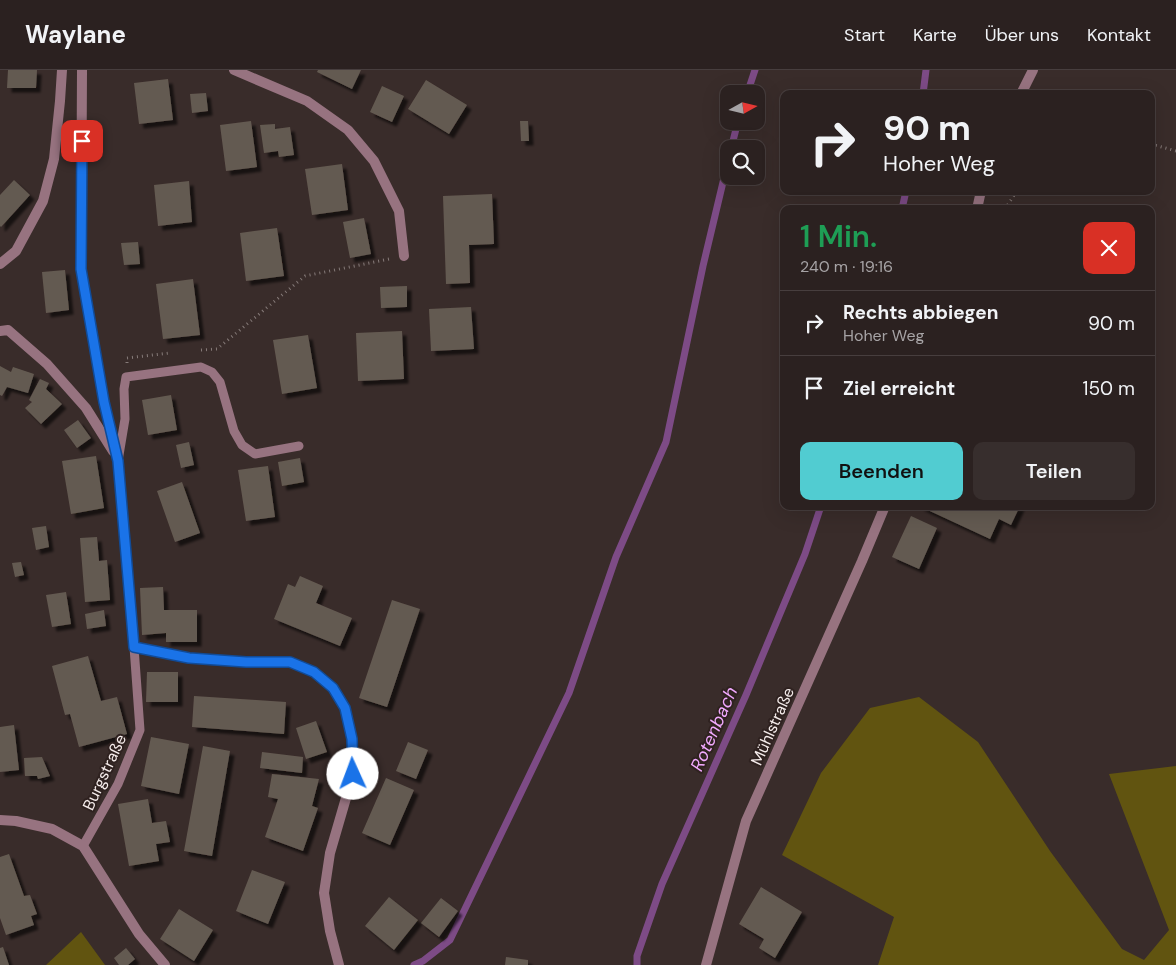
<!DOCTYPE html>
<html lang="de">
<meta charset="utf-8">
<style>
body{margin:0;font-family:"DM Sans",sans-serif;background:#372e2d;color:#f1f3f6;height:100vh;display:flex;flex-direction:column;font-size:19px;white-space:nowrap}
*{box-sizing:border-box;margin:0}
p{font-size:16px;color:#a6a3a5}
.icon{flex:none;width:28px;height:28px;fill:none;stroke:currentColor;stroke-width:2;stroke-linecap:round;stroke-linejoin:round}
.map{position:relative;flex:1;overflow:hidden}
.panel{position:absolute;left:780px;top:135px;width:375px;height:305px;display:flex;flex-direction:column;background:#2b2120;border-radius:10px;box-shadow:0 5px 20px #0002,0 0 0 1px #473e3e}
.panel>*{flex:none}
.guide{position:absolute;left:780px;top:20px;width:375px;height:105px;border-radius:10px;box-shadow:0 5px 20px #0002,0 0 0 1px #473e3e;background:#2b2120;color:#f1f3f6;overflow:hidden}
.needle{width:32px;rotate:82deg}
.buttons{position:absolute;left:720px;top:15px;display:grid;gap:10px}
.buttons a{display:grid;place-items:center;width:45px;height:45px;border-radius:10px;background:#2b2120;box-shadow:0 5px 20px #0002,0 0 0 1px #473e3e;font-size:25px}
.pin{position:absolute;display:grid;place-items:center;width:42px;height:42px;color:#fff;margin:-21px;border-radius:10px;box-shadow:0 2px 8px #0006}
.me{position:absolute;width:55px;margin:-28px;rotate:358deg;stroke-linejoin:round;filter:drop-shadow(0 0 4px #0008)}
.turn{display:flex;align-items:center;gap:18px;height:105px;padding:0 20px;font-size:22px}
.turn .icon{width:65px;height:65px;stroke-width:2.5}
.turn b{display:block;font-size:35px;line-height:42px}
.round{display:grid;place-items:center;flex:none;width:52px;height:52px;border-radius:10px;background:#372e2d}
.overview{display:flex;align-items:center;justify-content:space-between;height:85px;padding:0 20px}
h1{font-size:30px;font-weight:600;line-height:38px;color:#1e9e55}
.cta{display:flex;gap:10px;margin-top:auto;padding:10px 20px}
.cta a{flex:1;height:58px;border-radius:10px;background:#51ccd1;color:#111;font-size:20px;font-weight:600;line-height:58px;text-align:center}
.cta a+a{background:#372e2d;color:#f1f3f6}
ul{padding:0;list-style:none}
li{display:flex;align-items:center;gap:15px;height:65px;padding:0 20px;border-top:1px solid #473e3e}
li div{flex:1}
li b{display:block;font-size:19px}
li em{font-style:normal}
header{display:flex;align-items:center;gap:30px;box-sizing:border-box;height:70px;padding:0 25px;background:#2b2120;border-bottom:1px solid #473e3e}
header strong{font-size:24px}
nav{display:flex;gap:28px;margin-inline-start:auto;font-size:18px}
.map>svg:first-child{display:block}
</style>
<header>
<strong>Waylane</strong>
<nav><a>Start</a><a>Karte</a><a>Über uns</a><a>Kontakt</a></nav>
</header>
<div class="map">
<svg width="1176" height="895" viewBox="0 0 1176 895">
<defs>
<filter id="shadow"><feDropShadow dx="4.5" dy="4.5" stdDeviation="1" flood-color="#0009"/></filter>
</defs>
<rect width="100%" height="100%" fill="#392c2a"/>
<path fill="#615410" d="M919,627L978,672L1050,781L1122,879L1144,890L1169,860L1109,704L1176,696V895H878L894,847L782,785L821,703L870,638Z
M81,862L105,895H46Z"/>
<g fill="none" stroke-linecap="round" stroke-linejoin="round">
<path stroke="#7d4b86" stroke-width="7" d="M747,24L755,0
M923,24L926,0
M731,79L738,51
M902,139L906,121
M414,895L423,891L450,870L569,623L616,487L666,372L703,196L729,87
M637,895V886L662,814L746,625L805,484L821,436"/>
</g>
<path fill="#645a51" filter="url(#shadow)" d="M8,0H37L36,18H7Z
M318,0H361L352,19L317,2Z
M168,9L173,50L139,54L134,13Z
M426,10L467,35L449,64L408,39Z
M382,16L404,26L392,52L370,42Z
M206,23L208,41L192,43L190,24Z
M251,51L257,97L226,101L220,55Z
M520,51H528L529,71H521Z
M275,54V59L290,57L294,85L279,87L278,81L264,83L260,55Z
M342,94L348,140L312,145L305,99Z
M14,110L30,125L1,157L0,156V125Z
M189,111L192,152L158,156L154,115Z
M492,124L494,174L469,175L470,213L446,214L443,126Z
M364,148L371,184L350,188L343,152Z
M277,158L284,206L246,211L240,163Z
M138,172L140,194L124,195L121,173Z
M65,200L69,240L46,243L42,202Z
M193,209L200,265L163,269L156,214Z
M407,216V237L381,238L380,217Z
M471,237L474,279L431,281L429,239Z
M402,261L404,309L358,311L356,263Z
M308,265L317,318L282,324L273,270Z
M0,296L11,302L13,297L34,304L28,323L7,317L2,326L0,325Z
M40,309L49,313L46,319L62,334L41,354L25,338L32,332L29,330Z
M171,325L177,360L148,365L142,330Z
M78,350L91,368L77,378L64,360Z
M189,372L194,395L181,398L176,375Z
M96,386L104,438L71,444L62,391Z
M300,388L304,412L282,416L278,392Z
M268,396L275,447L246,451L238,400Z
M182,412L200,463L175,472L157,421Z
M919,436H1020L1011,455L999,449L990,469Z
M911,446L937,458L919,499L892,487Z
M46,456L49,477L36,480L32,458Z
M97,467L99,491L107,490L110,530L85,532L80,468Z
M21,492L24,505L15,507L12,493Z
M300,506L323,516L316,533L352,548L340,576L274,549L288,514L295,517Z
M163,517L164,540H197V572H166V563L142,565L140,518Z
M66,522L71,554L52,557L46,525Z
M392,530L420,539L387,637L359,628Z
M104,540L106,556L87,559L85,544Z
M88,586L101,631L117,627L127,664L79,677L70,644L65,645L52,596Z
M147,602H178V632H146Z
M194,626L286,632L284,664L192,657Z
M316,651L327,682L306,689L296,658Z
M14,655L19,700L0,702V657Z
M151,667L189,674L179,724L141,716Z
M408,672L428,680L416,709L396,701Z
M203,676L230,681L212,786L184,781Z
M262,682L303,687L302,703L260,698Z
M42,687L50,706L38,709L37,706H25L24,688Z
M272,704L319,709L312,736L318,738L303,781L265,767L278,729L268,727Z
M386,708L414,720L390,775L362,763Z
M148,729L152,753L166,751L170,772L156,774L159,791L129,796L118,734Z
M9,784L24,826L30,825L37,844L31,846L34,855L6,865L0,848V787Z
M252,800L285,812L268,854L236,841Z
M761,817L802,842L775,888L759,878L764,869L739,854Z
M389,827L418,850L394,880L365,856Z
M441,828L458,841L439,867L421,853Z
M179,839L213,860L194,891L160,869Z
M3,877L9,895H0V878Z
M126,878L135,889L128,895H119L114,888Z
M506,887L528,890V895H505Z"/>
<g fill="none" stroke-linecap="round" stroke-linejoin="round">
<path stroke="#867b79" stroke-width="3" stroke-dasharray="1 4" stroke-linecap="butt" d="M1151,74L1176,81
M1005,139L1017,121
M201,280L217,279L305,206L389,189
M127,293V288L170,283"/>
<path stroke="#977380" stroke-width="9" d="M118,391L125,349L124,319L126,307L201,297L212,302L220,312L234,361L242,375L255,384L299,376
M83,776L118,714L140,660L134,577"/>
<path stroke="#977380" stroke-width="10" d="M82,0L81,199L104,333L118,391L134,577L189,588L246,592H291L314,602L333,618L345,638L352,669L353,704L330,783L324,823L330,861L339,895
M234,0L307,31L348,60L374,91L399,141L404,186
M1021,24L1033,0
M977,139L981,121
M0,194L16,181L43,131L54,89L60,31L62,0
M0,261L8,260L47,294L86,338L113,381
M0,750L16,751L52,759L83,776L139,864L165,895
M706,895L746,751L862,491L885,436"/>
</g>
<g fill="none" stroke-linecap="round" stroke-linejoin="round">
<g stroke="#114b97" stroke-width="12">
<path id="route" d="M82,71L81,199L104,332L118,391L134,577L189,588L246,592H290L314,602L333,618L345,638L352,669L353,704"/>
</g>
<use href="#route" stroke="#1a73e8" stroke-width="9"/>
</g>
<g text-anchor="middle" stroke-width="4" stroke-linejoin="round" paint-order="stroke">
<g font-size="16" fill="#f5eceb" stroke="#2f2220">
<text transform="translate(772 656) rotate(-66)" y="6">Mühlstraße</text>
<text transform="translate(104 702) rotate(-65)" y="6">Burgstraße</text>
</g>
<g font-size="18" font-style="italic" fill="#f0a9fd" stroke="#2f2220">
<text transform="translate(714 659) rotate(-66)" y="6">Rotenbach</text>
</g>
</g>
</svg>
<div class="buttons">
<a><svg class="needle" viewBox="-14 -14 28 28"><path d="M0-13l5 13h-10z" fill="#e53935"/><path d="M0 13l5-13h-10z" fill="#a6a3a5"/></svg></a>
<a><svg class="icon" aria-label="search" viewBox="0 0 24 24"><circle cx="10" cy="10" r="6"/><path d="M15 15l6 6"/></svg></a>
</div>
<div class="pin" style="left:82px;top:71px;background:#d93025"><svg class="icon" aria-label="arrive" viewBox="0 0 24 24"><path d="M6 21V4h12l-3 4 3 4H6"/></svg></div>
<svg class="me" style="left:353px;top:704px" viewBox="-20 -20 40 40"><circle r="19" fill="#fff"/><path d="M0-13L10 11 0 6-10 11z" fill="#1a73e8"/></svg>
<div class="guide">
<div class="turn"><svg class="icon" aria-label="right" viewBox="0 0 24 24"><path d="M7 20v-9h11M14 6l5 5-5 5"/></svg><div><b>90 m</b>Hoher Weg</div></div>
</div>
<section class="panel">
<div class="overview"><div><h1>1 Min.</h1><p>240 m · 19:16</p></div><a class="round" style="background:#d93025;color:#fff"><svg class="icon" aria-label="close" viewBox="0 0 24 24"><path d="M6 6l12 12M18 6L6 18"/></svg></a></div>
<ul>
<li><svg class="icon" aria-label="right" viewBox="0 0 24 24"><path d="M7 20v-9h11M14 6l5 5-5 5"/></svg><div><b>Rechts abbiegen</b><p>Hoher Weg</p></div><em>90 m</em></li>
<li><svg class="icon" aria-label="arrive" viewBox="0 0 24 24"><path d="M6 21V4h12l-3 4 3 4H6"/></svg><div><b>Ziel erreicht</b></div><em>150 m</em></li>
</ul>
<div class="cta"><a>Beenden</a><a>Teilen</a></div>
</section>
</div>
